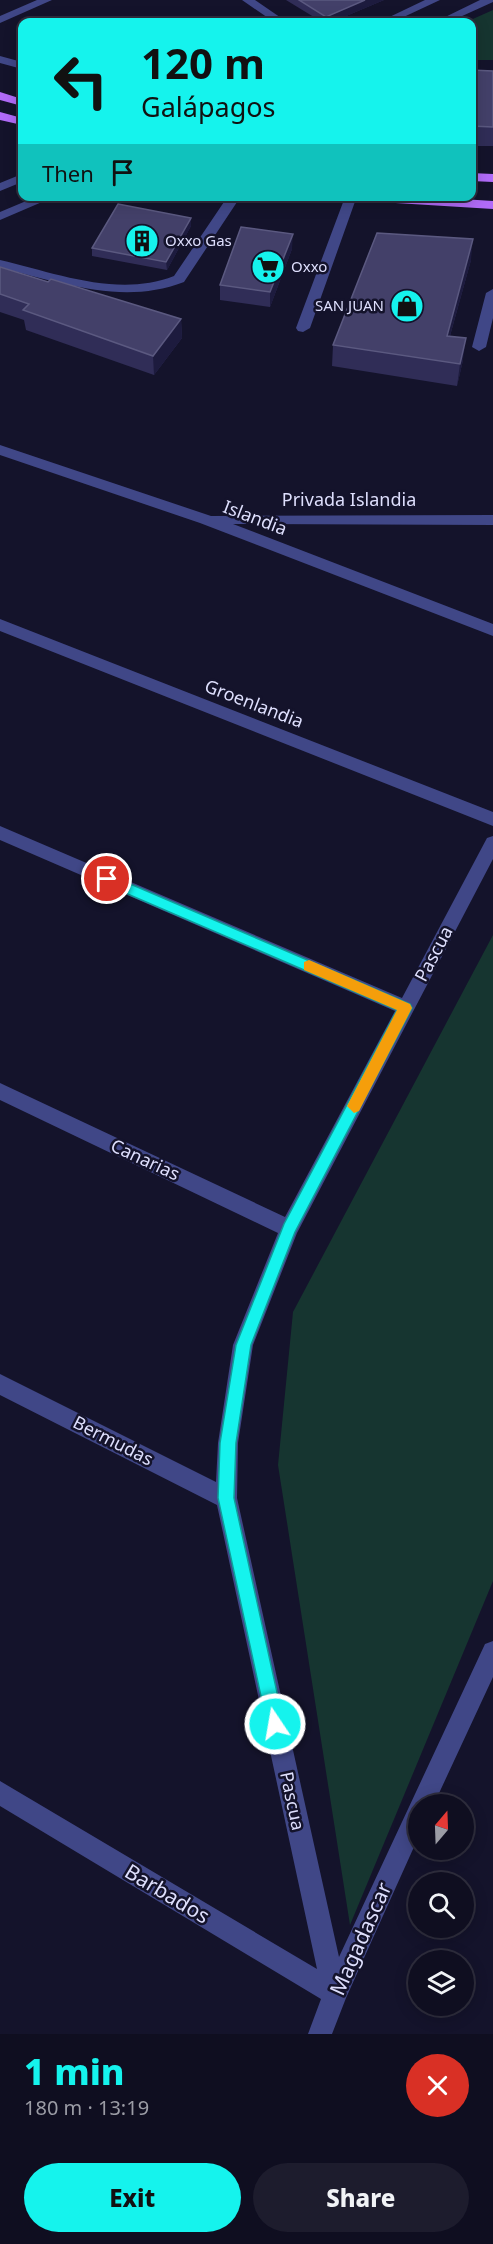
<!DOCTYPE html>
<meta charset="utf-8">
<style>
body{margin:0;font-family:"Noto Sans",sans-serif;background:#1d1c2d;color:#f1f3f6;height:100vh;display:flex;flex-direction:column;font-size:22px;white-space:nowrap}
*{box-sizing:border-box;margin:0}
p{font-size:20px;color:#9b9ca5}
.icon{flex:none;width:33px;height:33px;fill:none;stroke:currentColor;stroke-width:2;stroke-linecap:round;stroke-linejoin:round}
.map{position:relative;height:2034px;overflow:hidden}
.side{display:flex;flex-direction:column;background:#0f0e20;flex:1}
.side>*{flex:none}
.guide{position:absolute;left:18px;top:18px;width:458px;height:183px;border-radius:12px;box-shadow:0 3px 15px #0003,0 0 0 2px #2f2e3e;background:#15f3ed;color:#111;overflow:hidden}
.needle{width:39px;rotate:19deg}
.buttons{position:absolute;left:408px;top:1794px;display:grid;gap:12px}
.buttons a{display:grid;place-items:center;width:66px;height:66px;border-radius:50%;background:#0f0e20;box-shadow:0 3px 15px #0003,0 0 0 2px #2f2e3e;font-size:30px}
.pin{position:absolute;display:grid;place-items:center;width:51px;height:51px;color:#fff;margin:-26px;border:3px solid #fff;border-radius:50%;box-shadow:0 2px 6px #0007}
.me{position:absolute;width:66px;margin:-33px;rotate:348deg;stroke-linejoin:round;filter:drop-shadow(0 0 4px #0008)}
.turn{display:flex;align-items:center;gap:21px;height:126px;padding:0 24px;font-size:27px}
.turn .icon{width:78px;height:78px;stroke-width:2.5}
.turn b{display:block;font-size:42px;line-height:51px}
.then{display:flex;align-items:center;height:57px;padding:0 24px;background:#0003;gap:12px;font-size:22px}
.round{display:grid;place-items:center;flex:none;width:63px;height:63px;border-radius:32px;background:#1d1c2d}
.head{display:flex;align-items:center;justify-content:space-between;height:102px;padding:0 24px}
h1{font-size:36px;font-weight:800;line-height:45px;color:#15f3ed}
.action{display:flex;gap:12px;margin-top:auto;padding:12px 24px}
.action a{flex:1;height:69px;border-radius:36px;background:#15f3ed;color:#111;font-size:24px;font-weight:800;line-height:69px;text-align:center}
.action a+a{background:#1d1c2d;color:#f1f3f6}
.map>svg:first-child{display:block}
</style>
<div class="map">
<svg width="493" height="2034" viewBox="0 0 493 2034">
<rect width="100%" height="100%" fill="#14132b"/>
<path fill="#163530" d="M493,10V60H471V22H466Z
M493,935V1581L350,1925L278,1465L293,1312Z"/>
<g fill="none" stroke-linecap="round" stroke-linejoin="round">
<path fill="#404787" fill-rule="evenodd" d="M37,0H52L0,23V16Z
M242,0H255L287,22H274Z
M425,0H440L393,22H379Z
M480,0H493V2L449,22H435Z
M0,56L22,62V69L0,63Z
M22,174V182L0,191V183Z
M38,196H56L0,220V212Z
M228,196H241L184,282C122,306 61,282 0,268V260C56,273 118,298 174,276Z
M357,196L310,328L303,332L298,331L296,328L345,197Z
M493,289V318L486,347L479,351L472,347L486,293Z
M0,445L211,516L493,515V525L233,524L493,624V636L200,523L0,455Z
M0,619L493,812V826L0,631Z
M0,826L402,998L487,838L493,836V859L297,1233L253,1345L238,1443L237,1498L339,1957L485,1644L493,1641V1677L434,1804H418V1838L346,1998L332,2034H308L321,1999L0,1806V1781L317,1969L217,1505L0,1395V1374L216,1482L218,1443L233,1345L278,1233L0,1100V1083L285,1217L395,1011L0,840Z"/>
<path fill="#b16bf8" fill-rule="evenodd" d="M0,92L22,99V106L0,100Z
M0,112L22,118V125L0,120Z
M471,173L493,174V182L471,181Z
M341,196H415L493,201V209L347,200Z"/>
</g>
<path fill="#302d57" d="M286,0H384L332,22H322Z
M471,70L493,71V146H471Z
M191,218V226L167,270L92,256V248Z
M292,249L270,307L220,300V285Z
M471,260L450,336L463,360L457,386L332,366L333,345Z
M0,267L48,282L181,319L182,338L154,375L26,330L24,320L0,312Z"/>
<path fill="#1d1b3e" d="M365,0H384L332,22H326V17Z
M191,218V226L167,270L166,262Z
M293,234L292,249L270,307V292Z
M473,239L471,260L444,357L447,336Z
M181,319L182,338L154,375L153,356Z
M466,338L463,360L457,386L460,364Z"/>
<path fill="#434069" stroke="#5b5980" stroke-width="1.5" d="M299,0H365L326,17Z
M471,70L493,71V127L471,126Z
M118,204L191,218L166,262L92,248Z
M241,227L293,234L270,292L220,285Z
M377,233L473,239L447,336L466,338L460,364L333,345Z
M0,267L48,282L51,279L181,319L153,356L23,310L29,304L0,294Z"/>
<path fill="#15f3ed" stroke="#0e9e9a" stroke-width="1.5" d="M107,874L410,1004L412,1008L295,1232L251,1345L236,1443L234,1498L284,1724L282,1730L275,1732L269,1730L267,1724L218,1498L220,1443L236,1345L284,1224L397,1010L102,883V875Z"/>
<path fill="#f59e0b" d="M309,960L410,1004L412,1008L359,1111L354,1113L347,1106L397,1010L304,970V962Z"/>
<defs>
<g id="building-disc" transform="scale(1.725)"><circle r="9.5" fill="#15f3ed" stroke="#14132b"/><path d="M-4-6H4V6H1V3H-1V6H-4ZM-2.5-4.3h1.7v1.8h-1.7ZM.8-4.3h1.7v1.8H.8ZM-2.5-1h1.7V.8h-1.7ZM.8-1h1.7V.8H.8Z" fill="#111"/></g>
<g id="supermarket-disc" transform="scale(1.725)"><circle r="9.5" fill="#15f3ed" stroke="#14132b"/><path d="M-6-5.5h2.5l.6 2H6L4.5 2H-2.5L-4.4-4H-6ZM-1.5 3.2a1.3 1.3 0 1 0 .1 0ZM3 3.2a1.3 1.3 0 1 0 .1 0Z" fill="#111"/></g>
<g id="shop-disc" transform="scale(1.725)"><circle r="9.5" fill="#15f3ed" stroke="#14132b"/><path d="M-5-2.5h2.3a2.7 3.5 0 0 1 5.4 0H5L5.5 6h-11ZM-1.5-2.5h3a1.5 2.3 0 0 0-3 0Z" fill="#111"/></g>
</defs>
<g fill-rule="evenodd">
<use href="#building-disc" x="142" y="241"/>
<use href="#supermarket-disc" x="268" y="267"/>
<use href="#shop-disc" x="407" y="306"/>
</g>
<g text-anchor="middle" stroke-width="5" stroke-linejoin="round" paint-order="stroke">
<g font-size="15" fill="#dedffd" stroke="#14132b" text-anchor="start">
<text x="165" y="246">Oxxo Gas</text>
<text x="291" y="272">Oxxo</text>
<text x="384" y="311" text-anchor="end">SAN JUAN</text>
</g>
<g font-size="18" fill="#dedffd" stroke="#14132b">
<text x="349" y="506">Privada Islandia</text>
<text transform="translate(255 518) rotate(21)" y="6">Islandia</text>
<text transform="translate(254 704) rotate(21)" y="6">Groenlandia</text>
<text transform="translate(434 954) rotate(-62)" y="6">Pascua</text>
<text transform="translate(145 1160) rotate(25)" y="6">Canarias</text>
<text transform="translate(113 1441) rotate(27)" y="6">Bermudas</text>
<text transform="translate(292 1801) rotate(78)" y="6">Pascua</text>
</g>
<g font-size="21" fill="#dedffd" stroke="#14132b">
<text transform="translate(167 1894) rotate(31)" y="7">Barbados</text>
<text transform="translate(361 1939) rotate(-66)" y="7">Magadascar</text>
</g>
</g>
</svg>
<div class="buttons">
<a><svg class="needle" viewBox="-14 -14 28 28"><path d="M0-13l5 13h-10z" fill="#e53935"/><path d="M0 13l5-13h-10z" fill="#9b9ca5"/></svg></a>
<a><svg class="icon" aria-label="search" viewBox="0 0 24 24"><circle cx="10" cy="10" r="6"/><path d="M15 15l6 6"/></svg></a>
<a><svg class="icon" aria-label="layers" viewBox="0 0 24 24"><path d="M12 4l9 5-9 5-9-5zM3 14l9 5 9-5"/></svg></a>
</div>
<div class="pin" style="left:107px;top:879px;background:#d93025"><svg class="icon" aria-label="arrive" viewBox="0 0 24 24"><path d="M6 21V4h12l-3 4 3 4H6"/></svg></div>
<svg class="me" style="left:275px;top:1724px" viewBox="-20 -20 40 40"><circle r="17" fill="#15f3ed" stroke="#fff" stroke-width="3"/><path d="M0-11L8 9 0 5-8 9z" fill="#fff"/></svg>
<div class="guide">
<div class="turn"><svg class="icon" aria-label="left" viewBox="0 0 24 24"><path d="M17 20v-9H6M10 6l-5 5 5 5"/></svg><div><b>120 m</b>Galápagos</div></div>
<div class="then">Then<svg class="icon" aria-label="arrive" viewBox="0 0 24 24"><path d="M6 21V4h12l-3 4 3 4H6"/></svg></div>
</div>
</div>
<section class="side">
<div class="head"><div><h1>1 min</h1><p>180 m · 13:19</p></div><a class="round" style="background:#d93025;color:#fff"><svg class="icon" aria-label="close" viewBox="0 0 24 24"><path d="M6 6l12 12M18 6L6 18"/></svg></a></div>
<div class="action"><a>Exit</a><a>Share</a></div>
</section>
